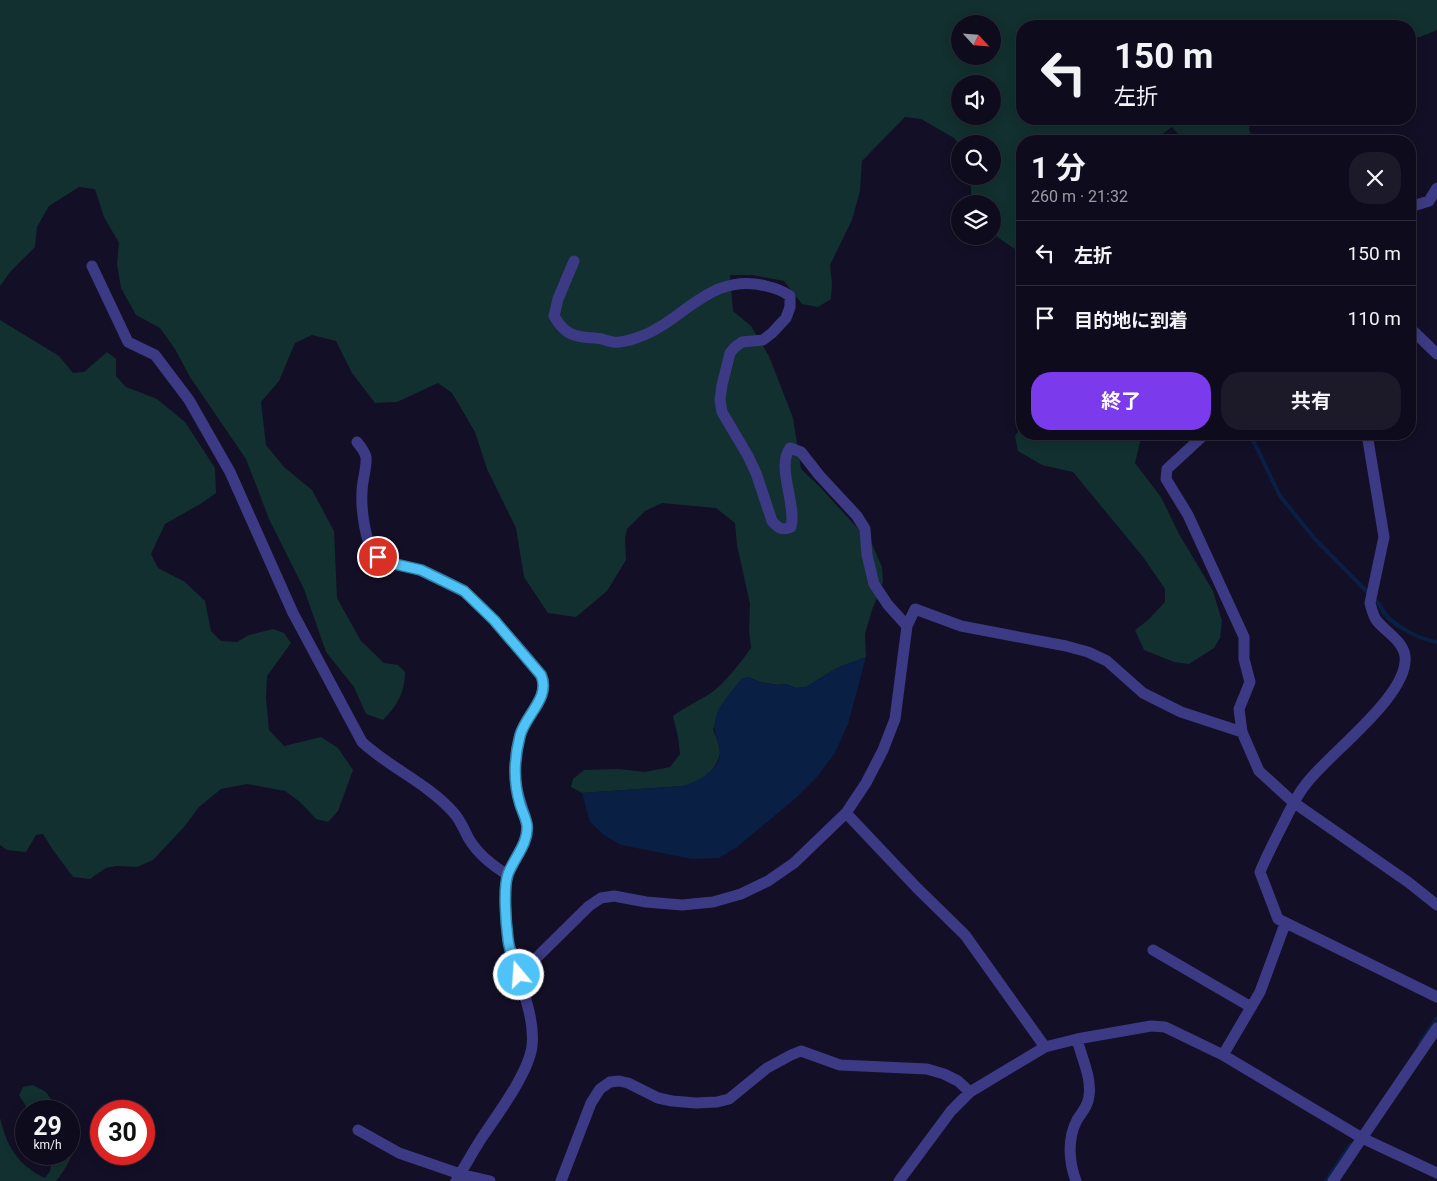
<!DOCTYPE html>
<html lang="ja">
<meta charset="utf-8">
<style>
body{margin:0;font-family:Roboto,"Noto Sans JP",sans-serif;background:#1c1929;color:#f1f3f6;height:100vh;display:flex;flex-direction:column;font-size:19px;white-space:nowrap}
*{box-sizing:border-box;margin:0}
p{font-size:16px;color:#9b9ba3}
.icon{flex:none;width:28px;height:28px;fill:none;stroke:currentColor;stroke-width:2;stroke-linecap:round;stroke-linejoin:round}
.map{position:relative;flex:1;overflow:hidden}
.sheet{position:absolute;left:1016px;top:135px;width:400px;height:305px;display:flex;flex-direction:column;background:#0e0b1c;border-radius:20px;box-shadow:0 2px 12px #0003,0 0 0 1px #2e2b3b}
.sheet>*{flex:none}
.hud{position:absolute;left:1016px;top:20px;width:400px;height:105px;border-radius:20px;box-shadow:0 2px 12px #0003,0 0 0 1px #2e2b3b;background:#0e0b1c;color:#f1f3f6;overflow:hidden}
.needle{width:32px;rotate:116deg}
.buttons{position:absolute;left:951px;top:15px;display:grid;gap:10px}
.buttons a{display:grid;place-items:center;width:50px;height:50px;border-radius:50%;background:#0e0b1c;box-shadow:0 2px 12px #0003,0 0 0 1px #2e2b3b;font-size:25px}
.speed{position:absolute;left:15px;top:1100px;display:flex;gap:10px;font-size:25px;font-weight:700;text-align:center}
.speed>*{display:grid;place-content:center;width:65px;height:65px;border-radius:50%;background:#0e0b1c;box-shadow:0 2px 12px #0003,0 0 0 1px #2e2b3b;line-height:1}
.speed small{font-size:12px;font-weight:400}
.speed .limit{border:8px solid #d22;background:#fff;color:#111}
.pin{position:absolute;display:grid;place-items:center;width:42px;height:42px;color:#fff;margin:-21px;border:2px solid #fff;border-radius:50%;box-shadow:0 1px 5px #0007}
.me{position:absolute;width:55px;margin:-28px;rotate:342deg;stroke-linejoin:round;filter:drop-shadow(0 0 4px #0008)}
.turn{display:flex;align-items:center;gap:18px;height:105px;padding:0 15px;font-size:22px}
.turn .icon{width:65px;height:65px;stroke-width:2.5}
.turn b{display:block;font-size:35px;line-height:42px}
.round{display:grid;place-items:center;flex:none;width:52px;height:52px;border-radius:20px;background:#1c1929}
.headline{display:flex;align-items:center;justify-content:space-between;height:85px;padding:0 15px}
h1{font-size:30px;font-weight:700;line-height:38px}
.cta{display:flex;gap:10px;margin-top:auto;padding:10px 15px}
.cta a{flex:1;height:58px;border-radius:20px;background:#7c3aed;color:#fff;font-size:20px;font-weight:700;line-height:58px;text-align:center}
.cta a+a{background:#1c1929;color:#f1f3f6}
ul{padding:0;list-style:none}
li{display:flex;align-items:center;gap:15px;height:65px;padding:0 15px;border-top:1px solid #2e2b3b}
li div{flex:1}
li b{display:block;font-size:19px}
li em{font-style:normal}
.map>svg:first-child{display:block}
</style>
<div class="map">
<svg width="1437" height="1181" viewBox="0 0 1437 1181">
<rect width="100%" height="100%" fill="#130f26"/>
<path fill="#12302f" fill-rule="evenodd" d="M0,0H1437V30L1420,37L1410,38V26H1022V119H1251L1249,129L1253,141H1184L1172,127L1153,141H1022V254L993,234L992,204H972L970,176H992V144H960V145L954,138L921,119L905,117L862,161L860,191L852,220L830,265L832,283L831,299L818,307L802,304L784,281L752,275H730L733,311L751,326L769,356L793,418L801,469L820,487L872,544L882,567L883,582L872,610L865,634L866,657L837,668L806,687L796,688L786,684L778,685L760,682L748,677L713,729C716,737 722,749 719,757C714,773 699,782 683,786L582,793L571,787L573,779L584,770L618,769L645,772L670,767L680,754L678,737L673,716C685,707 698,701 711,693C725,683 741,662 751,648L749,630L750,604L737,545L735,523L716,508L662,503L645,511L627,529L625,538L626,560L607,591L576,617L548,613L524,577L516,528L487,469L475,432L452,393L438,383L397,402L375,403L352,373L336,341L312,335L295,343L279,381L261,402L266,445L284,467L312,490L334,531L337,598L361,641L384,663L398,665L405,672C405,692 397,706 383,720L366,714L354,687L326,652L304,589L269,519L246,459L190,377L175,349L160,328L136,315L121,288L117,264L119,243L104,217L95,189L79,187L49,206L37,227L35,247L11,271L0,286ZM960,24H992V56H960ZM960,84H992V116H960Z
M0,320L59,356L73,373L84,372L107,352L116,359V376L126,387L157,399L185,422L215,468L216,493L202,503L165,524L151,554L158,568L185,582L205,601L211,631L221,641L237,642L249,635L273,629L284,633L291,643L267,676L266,698L269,730L284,746L321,737L338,748L353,770L338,811L328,822L316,819L300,802L285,791L247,784L221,789L199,807L184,827L153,860L137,867L116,866L106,868L90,879L73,877L53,850L43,834L36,835L26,852L7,850L0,845Z
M1022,426V434H1139L1141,438L1135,463L1161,497L1179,534L1213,591L1222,621L1220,638L1214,648L1189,664L1174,662L1144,650L1135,630L1148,620L1165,602V589L1143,557L1073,472L1042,465L1018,451L1015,436Z
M33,1085L46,1092L54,1104L62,1111H29L19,1095L23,1087Z
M0,1118C7,1147 18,1165 45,1178L50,1171L53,1154H69V1119C82,1140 71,1163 56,1181H0Z"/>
<path fill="#0a1f44" d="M866,657L848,724L835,753L817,777L796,798L737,847L719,858L692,859L621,845L604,835L590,822L582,793L683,786C697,782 718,771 720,755C721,741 711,733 716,717C718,705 735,688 742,678L748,677L760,682L778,685L786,684L796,688L806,687L837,668Z"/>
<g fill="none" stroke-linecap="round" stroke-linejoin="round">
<path stroke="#0a1f44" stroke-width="4" d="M1250,434L1280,496L1315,539L1380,605C1386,623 1418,639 1437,642
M1420,1043L1437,1018
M1326,1181L1350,1145"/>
<path stroke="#3d3a85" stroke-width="11" d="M1410,207L1429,201L1437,188
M574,261L558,299L554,316C565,335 574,337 595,338C601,338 607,341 613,342C620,343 630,340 636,338C682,324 709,271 766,286C775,288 782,290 790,296V307L786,318L772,333L763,340L742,342L735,347L730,353L722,385L720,400L722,412L748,456L756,473L772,521C778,528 782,531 791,527C797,505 776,467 790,448L801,452L819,475L857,516L865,529L867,555L874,584L888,605L907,626
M92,266L128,342L155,355L189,400L230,472L293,613L362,742C390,768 427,783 453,812C460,819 464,830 469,839C478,854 493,866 508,875
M1410,328L1437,354
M1205,434L1167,469L1166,479L1188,515L1244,637V659L1250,682L1239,709L1242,732L1259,771L1293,802L1408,882L1437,905
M1367,434L1384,537L1370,603C1372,610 1373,616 1377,621C1386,632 1403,641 1405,656C1410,695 1328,754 1306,784C1296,796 1290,810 1283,824C1275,840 1267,855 1260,872L1278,919L1437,997
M357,442C361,447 365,452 366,457C367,468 362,481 362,492C361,508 365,547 378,558C388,565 414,567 428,573C440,579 455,585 466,593C479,603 539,667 543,680C548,695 525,718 520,734C516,747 515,760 515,773C514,794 530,816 526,836C523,850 512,862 508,875C504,888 506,926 508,940C514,973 536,1012 532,1046C529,1072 498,1114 483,1136C475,1148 468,1161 460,1174L399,1153L358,1130
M846,813L917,888L965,935L1045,1047
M1153,950L1251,1007
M519,975L589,906L601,898L614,896L646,902L682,905L713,902L741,894L768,881L794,863L846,813L866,783L883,750L895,719L907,626L915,609L961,626L1066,646L1088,652L1107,661L1143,693L1181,712L1242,732
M1223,1055L1260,992L1285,924
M456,1181L460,1174L490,1181
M561,1181L591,1103L600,1089L610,1082L619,1081L628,1083L658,1098L672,1101L696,1103L717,1102L729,1099L767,1068L791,1055L801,1051L840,1065L927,1069L944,1074L958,1081L970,1092
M899,1181L951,1111L970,1092L1045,1047L1077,1039L1151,1026L1165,1027L1223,1055L1362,1138L1437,1028
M1076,1181C1069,1162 1067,1139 1077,1120C1082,1112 1088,1106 1089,1096C1092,1078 1081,1056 1077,1039
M1333,1181L1362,1138L1437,1173"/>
</g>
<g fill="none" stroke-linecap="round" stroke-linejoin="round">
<g stroke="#337fa1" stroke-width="12">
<path id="route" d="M378,557L395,564L421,570L464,591L494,620L541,675C551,698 525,715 520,736C514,759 513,781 520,804C522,811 526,818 527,825C529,843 514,858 508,874C503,888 506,924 508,939C509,951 515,963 519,975"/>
</g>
<use href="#route" stroke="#4fc3f7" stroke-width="9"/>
</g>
</svg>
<div class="buttons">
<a><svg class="needle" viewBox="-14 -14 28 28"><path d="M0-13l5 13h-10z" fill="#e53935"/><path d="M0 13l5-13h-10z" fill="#9b9ba3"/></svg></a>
<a><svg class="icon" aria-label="sound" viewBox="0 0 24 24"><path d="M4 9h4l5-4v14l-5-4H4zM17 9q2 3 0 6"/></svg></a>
<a><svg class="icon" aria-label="search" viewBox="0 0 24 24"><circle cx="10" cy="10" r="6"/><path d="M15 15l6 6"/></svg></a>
<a><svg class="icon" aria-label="layers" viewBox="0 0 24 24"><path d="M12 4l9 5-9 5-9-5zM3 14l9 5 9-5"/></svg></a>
</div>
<div class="speed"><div>29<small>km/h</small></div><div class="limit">30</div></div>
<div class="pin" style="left:378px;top:557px;background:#d93025"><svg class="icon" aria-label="arrive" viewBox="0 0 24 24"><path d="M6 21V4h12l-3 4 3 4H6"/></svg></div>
<svg class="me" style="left:519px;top:975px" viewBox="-20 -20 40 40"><circle r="17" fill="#4fc3f7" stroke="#fff" stroke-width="3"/><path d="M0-11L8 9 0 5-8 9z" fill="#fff"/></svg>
<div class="hud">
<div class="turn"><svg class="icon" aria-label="left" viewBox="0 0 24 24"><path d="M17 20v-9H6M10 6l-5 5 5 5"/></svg><div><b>150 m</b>左折</div></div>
</div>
<section class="sheet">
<div class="headline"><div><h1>1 分</h1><p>260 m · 21:32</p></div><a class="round"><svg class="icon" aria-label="close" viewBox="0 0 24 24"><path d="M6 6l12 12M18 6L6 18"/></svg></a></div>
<ul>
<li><svg class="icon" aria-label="left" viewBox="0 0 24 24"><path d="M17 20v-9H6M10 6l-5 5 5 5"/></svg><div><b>左折</b></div><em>150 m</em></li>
<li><svg class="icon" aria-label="arrive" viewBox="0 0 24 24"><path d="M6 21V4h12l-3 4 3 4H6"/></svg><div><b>目的地に到着</b></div><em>110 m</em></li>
</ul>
<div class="cta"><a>終了</a><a>共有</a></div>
</section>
</div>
